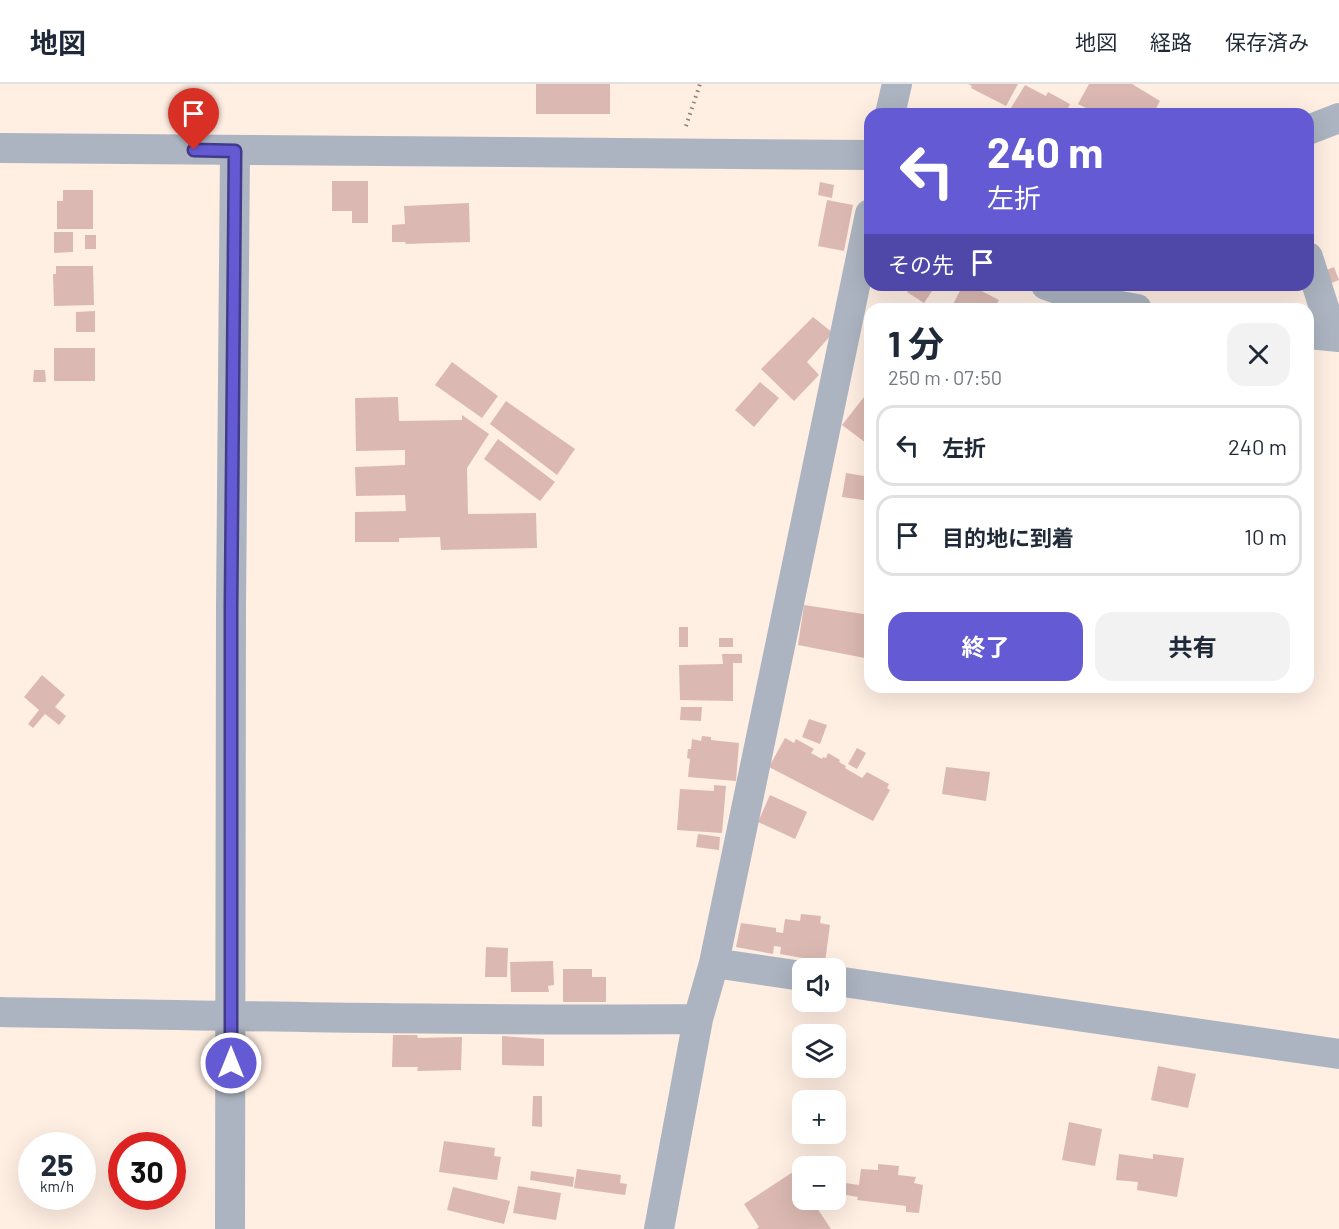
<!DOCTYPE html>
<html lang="ja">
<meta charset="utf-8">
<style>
body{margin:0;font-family:Barlow,"Noto Sans JP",sans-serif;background:#f2f2f3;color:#1f2937;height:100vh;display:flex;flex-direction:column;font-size:22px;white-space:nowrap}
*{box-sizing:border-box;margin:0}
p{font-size:20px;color:#747a83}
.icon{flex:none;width:33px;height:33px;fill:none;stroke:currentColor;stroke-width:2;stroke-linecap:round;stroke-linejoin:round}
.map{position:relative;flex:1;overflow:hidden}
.side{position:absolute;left:864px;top:219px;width:450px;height:390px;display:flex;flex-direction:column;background:#fff;border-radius:18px;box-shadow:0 6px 24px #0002}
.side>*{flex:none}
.banner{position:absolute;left:864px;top:24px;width:450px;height:183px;border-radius:18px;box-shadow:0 6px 24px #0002;background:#645bd4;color:#fff;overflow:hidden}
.controls{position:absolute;left:792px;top:874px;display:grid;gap:12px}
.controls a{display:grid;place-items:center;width:54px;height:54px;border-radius:12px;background:#fff;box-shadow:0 6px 24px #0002;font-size:30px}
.speed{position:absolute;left:18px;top:1048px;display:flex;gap:12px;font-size:30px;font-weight:700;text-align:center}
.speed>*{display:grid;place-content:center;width:78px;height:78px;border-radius:50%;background:#fff;box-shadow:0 6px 24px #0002;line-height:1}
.speed small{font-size:15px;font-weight:400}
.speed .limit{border:9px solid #d22;background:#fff;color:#111}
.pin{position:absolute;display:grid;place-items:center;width:51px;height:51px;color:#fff;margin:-62px -26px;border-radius:50% 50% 50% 0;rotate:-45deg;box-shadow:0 0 6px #0007}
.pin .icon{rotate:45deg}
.me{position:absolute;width:66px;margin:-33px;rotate:0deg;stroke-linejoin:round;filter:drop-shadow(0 0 4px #0008)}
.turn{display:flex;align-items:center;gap:21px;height:126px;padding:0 24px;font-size:27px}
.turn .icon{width:78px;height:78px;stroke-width:2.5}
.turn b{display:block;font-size:42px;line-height:51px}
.then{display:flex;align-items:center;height:57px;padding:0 24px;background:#0003;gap:12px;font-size:22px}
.round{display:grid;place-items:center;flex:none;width:63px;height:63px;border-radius:18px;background:#f2f2f3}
.summary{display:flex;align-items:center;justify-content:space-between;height:102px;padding:0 24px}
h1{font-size:36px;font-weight:700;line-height:45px}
.primary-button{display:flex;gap:12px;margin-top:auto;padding:12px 24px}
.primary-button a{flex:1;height:69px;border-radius:18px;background:#645bd4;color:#fff;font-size:24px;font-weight:700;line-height:69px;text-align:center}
.primary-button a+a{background:#f2f2f3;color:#1f2937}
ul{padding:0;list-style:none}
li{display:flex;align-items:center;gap:18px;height:81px;margin:0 12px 9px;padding:0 12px;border:3px solid #e0e1e3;border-radius:18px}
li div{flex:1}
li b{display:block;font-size:22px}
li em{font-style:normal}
header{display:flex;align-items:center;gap:36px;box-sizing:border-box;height:84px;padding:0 30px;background:#fff;border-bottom:2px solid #e0e1e3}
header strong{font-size:28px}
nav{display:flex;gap:33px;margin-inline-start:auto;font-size:21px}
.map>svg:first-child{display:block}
</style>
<header>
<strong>地図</strong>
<nav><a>地図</a><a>経路</a><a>保存済み</a></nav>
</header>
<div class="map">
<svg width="1339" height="1145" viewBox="0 0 1339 1145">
<rect width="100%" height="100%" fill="#ffeee2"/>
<path fill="#dbb9b2" d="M536,0H610V30H536Z
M968,0H1018L1006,22L971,4L972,2Z
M1089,0H1132L1160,17L1153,30H1126L1121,28L1120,30H1098L1078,20Z
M1025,1L1046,12L1048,8L1070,20L1065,30H1015L1009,27Z
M332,97H368V139H352V127H332Z
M820,98L834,101L832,114L818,111Z
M63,106H93V145H57V117H63Z
M827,116L853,121L844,167L818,162Z
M469,119L470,158L405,160L406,158H392V141L405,140L404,122Z
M54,148H73V168L54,169Z
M85,151H96V165H85Z
M56,182H93L94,221L54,222L53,190H56Z
M1334,183L1339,196L1329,200L1324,187Z
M911,201H936L924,219L907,208Z
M963,201H970L999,216L994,225L951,224Z
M95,227V248H76V228Z
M813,233L833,249L807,278L819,291L794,317L761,285Z
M54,264H95V297H54Z
M452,278L498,312L482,334L435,301Z
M34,286H45L46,298H33Z
M760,298L779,314L754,343L735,326Z
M868,308L870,309V362L842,341Z
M398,313L399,337L462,336V331L489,350L467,384L468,430L536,429L537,464L441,466L440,453L399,454V458H355V428L406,427L405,411L356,412L355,383L405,381V366L356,367L355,314Z
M506,317L575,365L557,391L490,340Z
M498,355L555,398L540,417L484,375Z
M846,389L870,393V417L842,413Z
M804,521L870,531V575L798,561Z
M679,543H688V563H679Z
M719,554H733V563H719Z
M722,570H742V579H733V617L680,616L679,581L723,580Z
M42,591L65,611L55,623L66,632L59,641L45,630L33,644L28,640L39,626L24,613Z
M681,623H702L701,637L680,636Z
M809,635L827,641L820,660L802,653Z
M702,652L711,653V656L739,659L736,697L688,693L690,675L687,674L688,665H691L692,655L701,657Z
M785,654L794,659L796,655L814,665L811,669L822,675L823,673L826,674L828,669L840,676L839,678L846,682L845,684L862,694L867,688L889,700L887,704L890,706L873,737L769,683Z
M857,664L866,669L857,685L848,680Z
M946,683L990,688L986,717L942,710Z
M714,701L726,702L722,749L677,746L680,705L714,707Z
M770,711L807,728L795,755L758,738Z
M698,750L720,753L719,766L696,763Z
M801,830L821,832L820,839L830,841L825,878L780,870L781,863L774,862L773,870L736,863L741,839L776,844V848L783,849L785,835L800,837Z
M486,863L508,864L507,893H485Z
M553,877L554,901L548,902L549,908H511L510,878Z
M563,885H592V893H606V918H563Z
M393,951H417L418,954L462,953L461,986L417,987L418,983H392Z
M502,952L544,955V982L502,981Z
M1158,982L1196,990L1188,1024L1151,1016Z
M533,1012H542V1043L532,1042Z
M1069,1038L1102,1045L1095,1082L1062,1076Z
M444,1057L495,1064L494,1072L501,1073L497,1096L439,1088Z
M1119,1070L1153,1075V1070L1184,1074L1177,1113L1137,1106L1138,1098L1116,1096Z
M878,1080L899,1082L898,1091L916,1093L914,1099L923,1101L919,1129L906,1128V1122L857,1116L858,1113L841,1110L845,1099L859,1101L861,1085L878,1086Z
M577,1085L621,1091L620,1099L627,1100L625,1111L574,1104Z
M796,1086L802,1095V1116H816L813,1118L831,1145H756L759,1143L744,1120Z
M531,1087L574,1093L573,1103L530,1096Z
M518,1102L561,1109L556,1136L513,1129Z
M453,1103L510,1117L504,1140L447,1126Z"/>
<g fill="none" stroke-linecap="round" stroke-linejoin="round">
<path stroke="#8d8076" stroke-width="4" stroke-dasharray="1.5 4.5" stroke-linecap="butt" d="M686,42L700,0"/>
<path stroke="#acb4c1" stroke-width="30" d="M890,30L897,0
M1308,46L1339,34
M0,64L870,71
M1308,173L1327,233L1339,250
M1046,201L1087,216L1137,225
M1308,250L1339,253
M714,879L802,892
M836,897L1339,970
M0,928C233,932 465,937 698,935
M230,1145L231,523L235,67
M659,1145L698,935L714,879L870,130"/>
</g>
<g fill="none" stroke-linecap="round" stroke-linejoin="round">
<g stroke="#413b8a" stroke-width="15">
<path id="route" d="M194,66L235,67L231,523V979"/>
</g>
<use href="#route" stroke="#645bd4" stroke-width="10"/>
</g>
</svg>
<div class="controls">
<a><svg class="icon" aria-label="sound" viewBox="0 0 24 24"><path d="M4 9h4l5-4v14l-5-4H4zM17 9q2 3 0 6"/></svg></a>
<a><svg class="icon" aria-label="layers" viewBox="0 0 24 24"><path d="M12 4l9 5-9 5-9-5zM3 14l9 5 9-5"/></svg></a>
<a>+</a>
<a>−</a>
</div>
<div class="speed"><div>25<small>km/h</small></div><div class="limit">30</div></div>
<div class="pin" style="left:194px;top:66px;background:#d93025"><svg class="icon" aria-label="arrive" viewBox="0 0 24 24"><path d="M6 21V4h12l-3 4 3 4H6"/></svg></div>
<svg class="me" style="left:231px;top:979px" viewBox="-20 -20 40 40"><circle r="17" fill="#645bd4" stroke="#fff" stroke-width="3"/><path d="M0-11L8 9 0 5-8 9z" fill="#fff"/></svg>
<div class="banner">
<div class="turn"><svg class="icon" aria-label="left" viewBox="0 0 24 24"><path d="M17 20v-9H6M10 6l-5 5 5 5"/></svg><div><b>240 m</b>左折</div></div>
<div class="then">その先<svg class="icon" aria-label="arrive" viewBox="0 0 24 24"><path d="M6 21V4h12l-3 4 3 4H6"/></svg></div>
</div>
<section class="side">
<div class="summary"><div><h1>1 分</h1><p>250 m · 07:50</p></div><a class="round"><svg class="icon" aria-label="close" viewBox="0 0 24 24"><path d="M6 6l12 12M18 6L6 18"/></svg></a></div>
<ul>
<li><svg class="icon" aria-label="left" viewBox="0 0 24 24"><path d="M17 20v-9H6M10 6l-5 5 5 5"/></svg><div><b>左折</b></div><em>240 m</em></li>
<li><svg class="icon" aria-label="arrive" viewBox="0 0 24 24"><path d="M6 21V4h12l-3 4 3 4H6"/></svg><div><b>目的地に到着</b></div><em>10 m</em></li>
</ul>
<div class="primary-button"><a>終了</a><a>共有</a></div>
</section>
</div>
